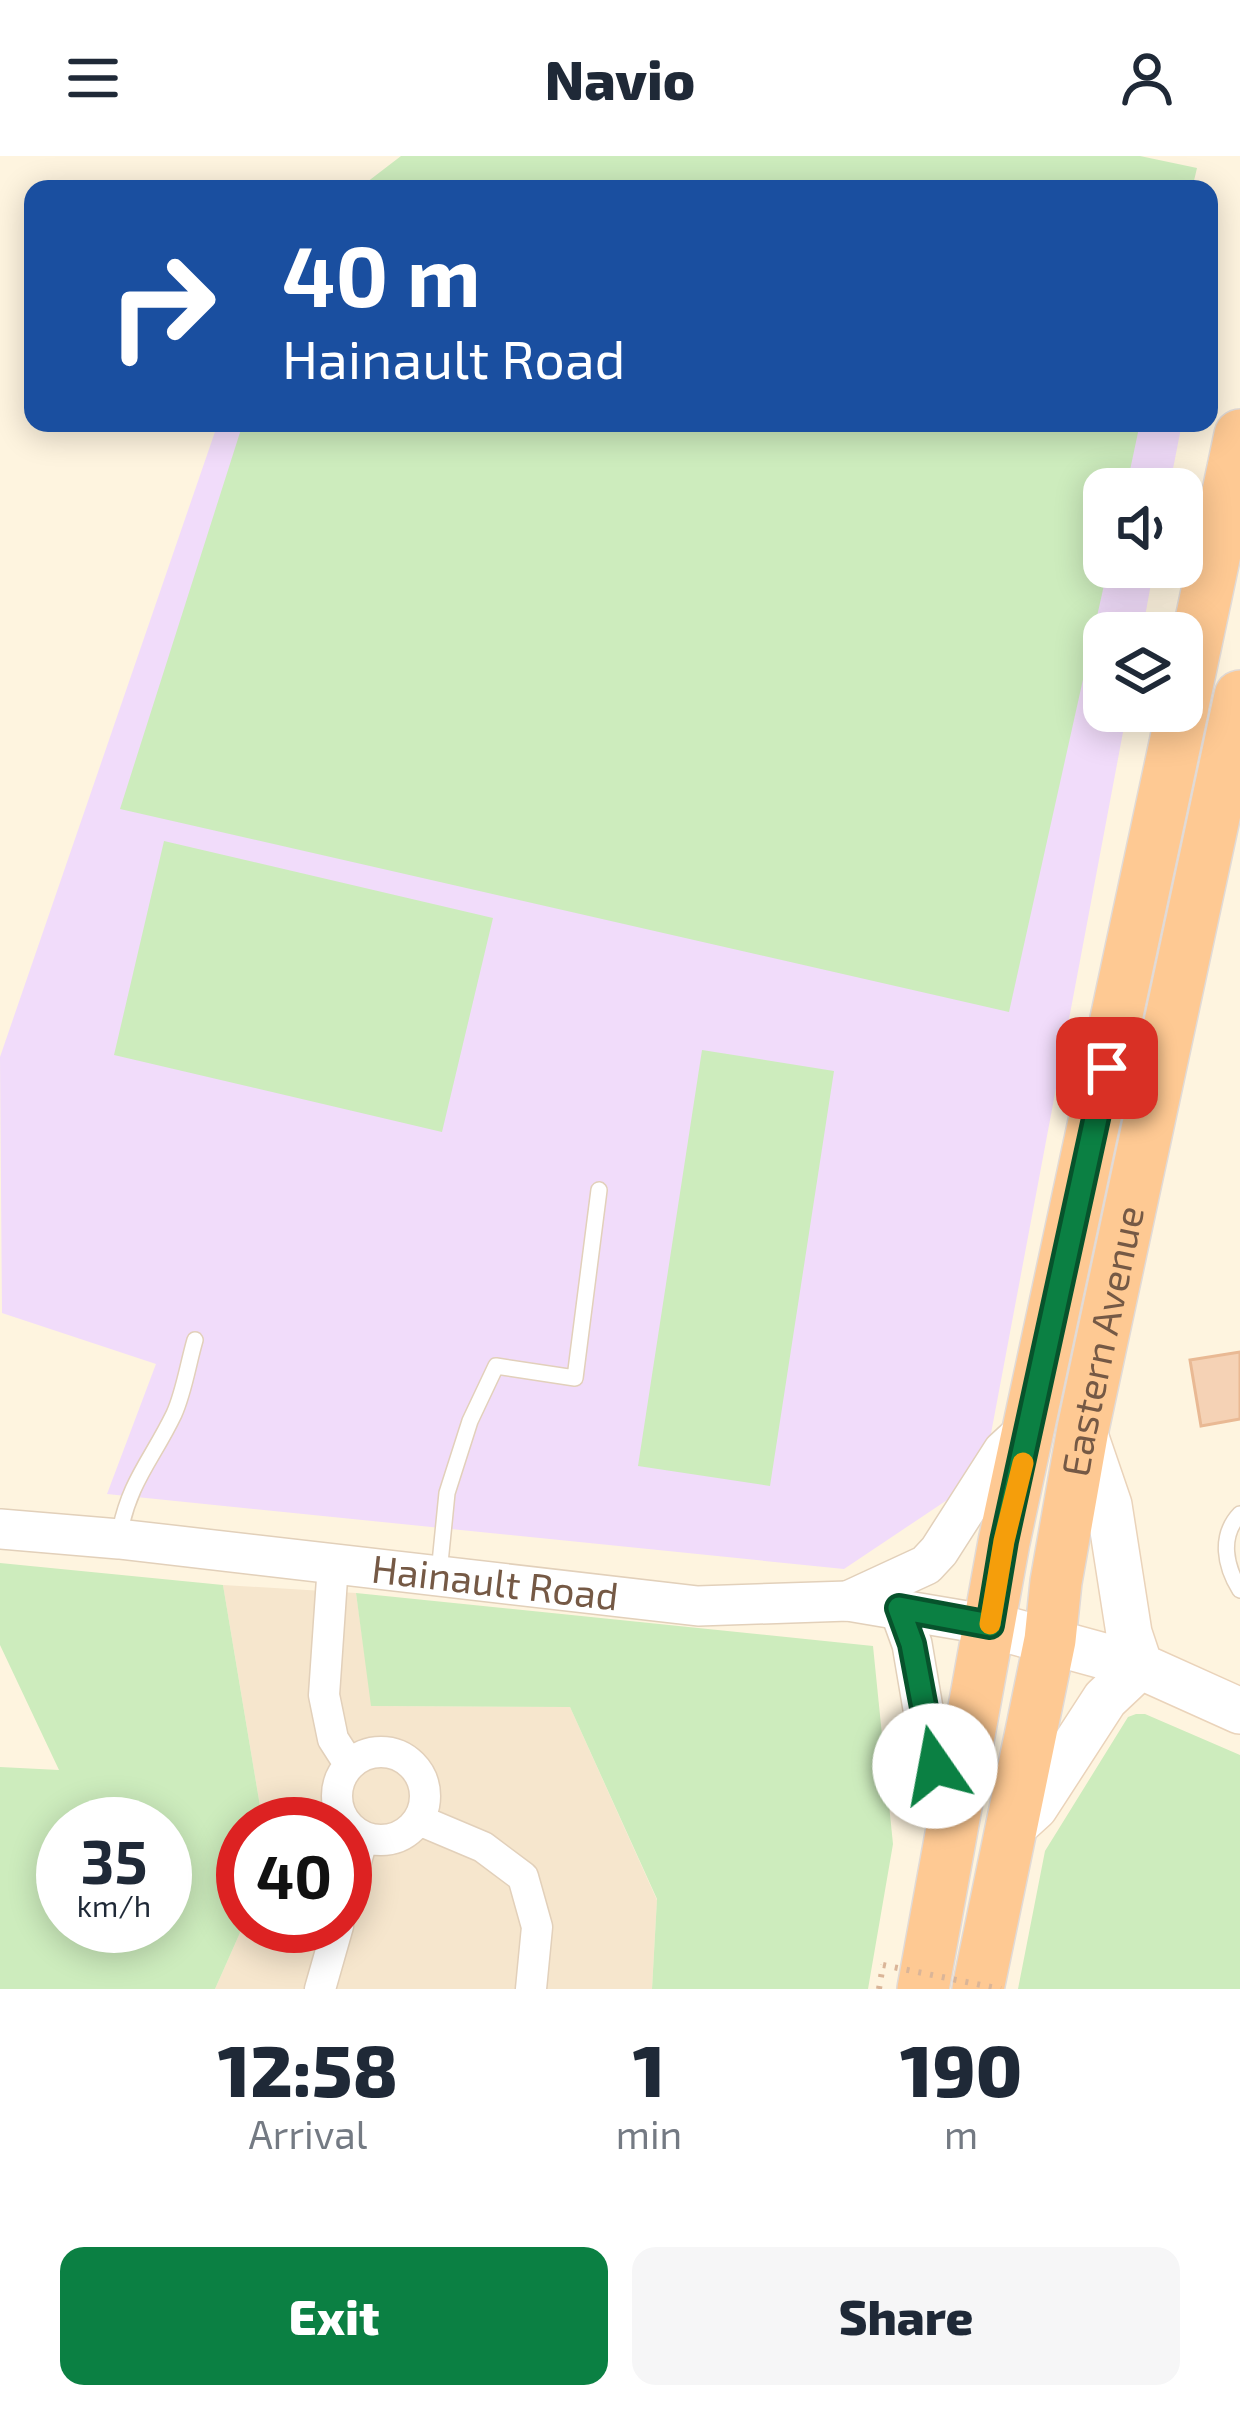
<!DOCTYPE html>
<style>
body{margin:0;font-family:"Exo 2",sans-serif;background:#f6f6f7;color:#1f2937;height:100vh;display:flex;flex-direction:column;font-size:45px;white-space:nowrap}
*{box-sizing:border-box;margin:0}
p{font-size:39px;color:#747a83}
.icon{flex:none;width:66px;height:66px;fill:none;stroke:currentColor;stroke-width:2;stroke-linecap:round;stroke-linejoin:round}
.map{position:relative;height:1833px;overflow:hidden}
.side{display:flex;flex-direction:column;background:#fff;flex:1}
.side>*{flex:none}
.banner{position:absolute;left:24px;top:24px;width:1194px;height:252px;border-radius:24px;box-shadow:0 6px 30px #0003;background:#1a4fa0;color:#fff;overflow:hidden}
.buttons{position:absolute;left:1083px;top:312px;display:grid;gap:24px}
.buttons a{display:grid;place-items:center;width:120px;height:120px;border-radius:24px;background:#fff;box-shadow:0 6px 30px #0003;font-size:60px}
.speed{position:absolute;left:36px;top:1641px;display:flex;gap:24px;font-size:60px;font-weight:700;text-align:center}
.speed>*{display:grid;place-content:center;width:156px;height:156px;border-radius:50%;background:#fff;box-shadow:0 6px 30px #0003;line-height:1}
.speed small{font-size:30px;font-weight:400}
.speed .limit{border:18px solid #d22;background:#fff;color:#111}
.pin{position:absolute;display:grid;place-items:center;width:102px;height:102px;color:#fff;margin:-51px;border-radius:24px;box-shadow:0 6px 18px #0006}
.me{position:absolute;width:132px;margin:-66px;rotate:348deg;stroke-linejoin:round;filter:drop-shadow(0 0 9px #0008)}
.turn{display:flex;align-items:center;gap:42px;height:252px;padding:0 60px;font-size:54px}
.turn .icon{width:156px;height:156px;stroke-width:2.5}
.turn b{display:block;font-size:84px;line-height:102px}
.eta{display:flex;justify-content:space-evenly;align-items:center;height:204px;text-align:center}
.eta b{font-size:72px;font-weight:800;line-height:84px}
.button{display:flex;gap:24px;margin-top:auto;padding:24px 60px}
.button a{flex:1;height:138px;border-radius:24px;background:#0b8043;color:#fff;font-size:48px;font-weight:800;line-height:138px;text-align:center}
.button a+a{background:#f6f6f7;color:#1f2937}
header{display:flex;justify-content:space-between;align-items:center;height:156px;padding:0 60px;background:#fff;font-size:54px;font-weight:800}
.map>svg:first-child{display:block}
</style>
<header><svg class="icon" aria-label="menu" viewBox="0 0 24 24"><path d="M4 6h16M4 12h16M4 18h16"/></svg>Navio<svg class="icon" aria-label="person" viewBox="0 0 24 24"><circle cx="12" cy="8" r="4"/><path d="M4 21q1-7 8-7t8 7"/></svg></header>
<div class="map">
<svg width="1240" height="1833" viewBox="0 0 1240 1833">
<rect width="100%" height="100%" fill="#fef4df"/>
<path fill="#f6e6cd" d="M223,1429L356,1437L372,1550L570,1551L657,1744L652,1833H215L243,1770H345V1668H263Z"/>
<path fill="#f1dcfa" d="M218,267H1182L1169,333H1104V411H1154L1142,477H1104V555H1127L983,1320L844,1413L107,1338L156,1208L2,1157L0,901Z"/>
<path fill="#cdecbd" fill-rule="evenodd" d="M401,0H1140L1197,12L1192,33H358Z
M243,267H1140L1126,333H1104V411H1108L1009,856L120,653Z
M164,685L493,762L442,976L114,899Z
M702,894L834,915L770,1330L638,1310Z
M0,1407L223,1429L263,1668H243V1770L215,1833H0V1611L59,1614L0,1489ZM63,1668H165V1770H63Z
M356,1437L873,1490L893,1688L868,1833H652L657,1743L570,1551L371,1550Z
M1136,1558H1145L1240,1599V1833H1018L1045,1695L1128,1561Z"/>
<path fill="#f5d2b5" stroke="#e9b994" stroke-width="3" d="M1240,1196V1263L1201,1270L1190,1204Z"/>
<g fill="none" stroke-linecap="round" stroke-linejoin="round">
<g stroke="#e2d0ba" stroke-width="18">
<path id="service" d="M1240,1358C1219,1380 1225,1410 1240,1434
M119,1380C129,1325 152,1304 174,1258C184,1236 188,1208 195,1184
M439,1417L447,1337L470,1265L496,1210L575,1222L599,1034"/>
</g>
<g stroke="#e2d0ba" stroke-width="33">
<path id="minor" d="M333,1408L324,1539L333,1583L349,1608
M337 1640a44 44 0 1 1 88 0a44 44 0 1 1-88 0Z
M419,1664L483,1691L523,1721L537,1771L531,1833
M345,1744L363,1681
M320,1833L338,1770"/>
</g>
<g stroke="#e2d0ba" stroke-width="42">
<g id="tertiary">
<path id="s1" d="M0,1373L119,1383L698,1450L848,1445L990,1469"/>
<path d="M848,1445L926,1409L939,1395L1003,1295L1029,1271"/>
<path d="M899,1452L912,1488L927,1576L948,1663"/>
</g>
</g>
<g stroke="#ead3ba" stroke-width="48">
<path id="secondary" d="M1083,1273L1109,1349L1129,1477L1140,1510
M990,1469L1140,1510L1240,1555
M1013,1671L1035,1651L1105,1543L1140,1510"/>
</g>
<g stroke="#e1dad6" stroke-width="54">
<g id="trunk">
<path d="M1182,554L1240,279"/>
<path d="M923,1833L1004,1386L1182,555"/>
<path id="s2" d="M978,1833L1050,1484L1056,1426L1083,1273L1240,540"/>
</g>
</g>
<path stroke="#dab598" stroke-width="6" stroke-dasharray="3 9" stroke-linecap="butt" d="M879,1833L883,1809"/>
<use href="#service" stroke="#fff" stroke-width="15"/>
<use href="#minor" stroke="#fff" stroke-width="30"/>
<use href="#tertiary" stroke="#fff" stroke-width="39"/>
<use href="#secondary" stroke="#fff" stroke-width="45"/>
<use href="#trunk" stroke="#fec993" stroke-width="51"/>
<path stroke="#dab598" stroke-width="6" stroke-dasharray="3 9" stroke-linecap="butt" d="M883,1809L1001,1833"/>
</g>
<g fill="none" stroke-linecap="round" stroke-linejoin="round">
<g stroke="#07532c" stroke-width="30">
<path id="route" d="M935,1610L912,1488L899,1452L990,1469L1004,1385L1107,912"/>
</g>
<use href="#route" stroke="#0b8043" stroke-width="21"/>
<path stroke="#f59e0b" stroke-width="21" d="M990,1468L1004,1385L1023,1307"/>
</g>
<g text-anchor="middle" stroke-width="9" stroke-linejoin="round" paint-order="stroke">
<g font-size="39" fill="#755945" stroke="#fff7e7">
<text dy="14" stroke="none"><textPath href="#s2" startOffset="660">Eastern Avenue</textPath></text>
<text dy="14" stroke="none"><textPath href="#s1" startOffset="498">Hainault Road</textPath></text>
</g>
</g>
</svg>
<div class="buttons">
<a><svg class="icon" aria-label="sound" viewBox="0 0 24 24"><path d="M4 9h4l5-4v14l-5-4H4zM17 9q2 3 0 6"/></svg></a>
<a><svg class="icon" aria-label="layers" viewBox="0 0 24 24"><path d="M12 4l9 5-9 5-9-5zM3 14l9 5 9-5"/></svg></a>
</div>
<div class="speed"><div>35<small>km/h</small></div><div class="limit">40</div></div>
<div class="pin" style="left:1107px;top:912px;background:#d93025"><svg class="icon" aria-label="arrive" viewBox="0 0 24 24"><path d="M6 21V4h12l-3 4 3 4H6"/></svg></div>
<svg class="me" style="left:935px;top:1610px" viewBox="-20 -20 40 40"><circle r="19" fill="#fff"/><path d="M0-13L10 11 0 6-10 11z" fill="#0b8043"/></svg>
<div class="banner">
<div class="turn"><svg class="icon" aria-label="right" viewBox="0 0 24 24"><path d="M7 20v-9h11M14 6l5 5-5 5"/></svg><div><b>40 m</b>Hainault Road</div></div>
</div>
</div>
<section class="side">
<div class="eta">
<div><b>12:58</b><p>Arrival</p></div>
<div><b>1</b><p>min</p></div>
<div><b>190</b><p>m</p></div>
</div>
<div class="button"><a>Exit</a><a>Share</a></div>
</section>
